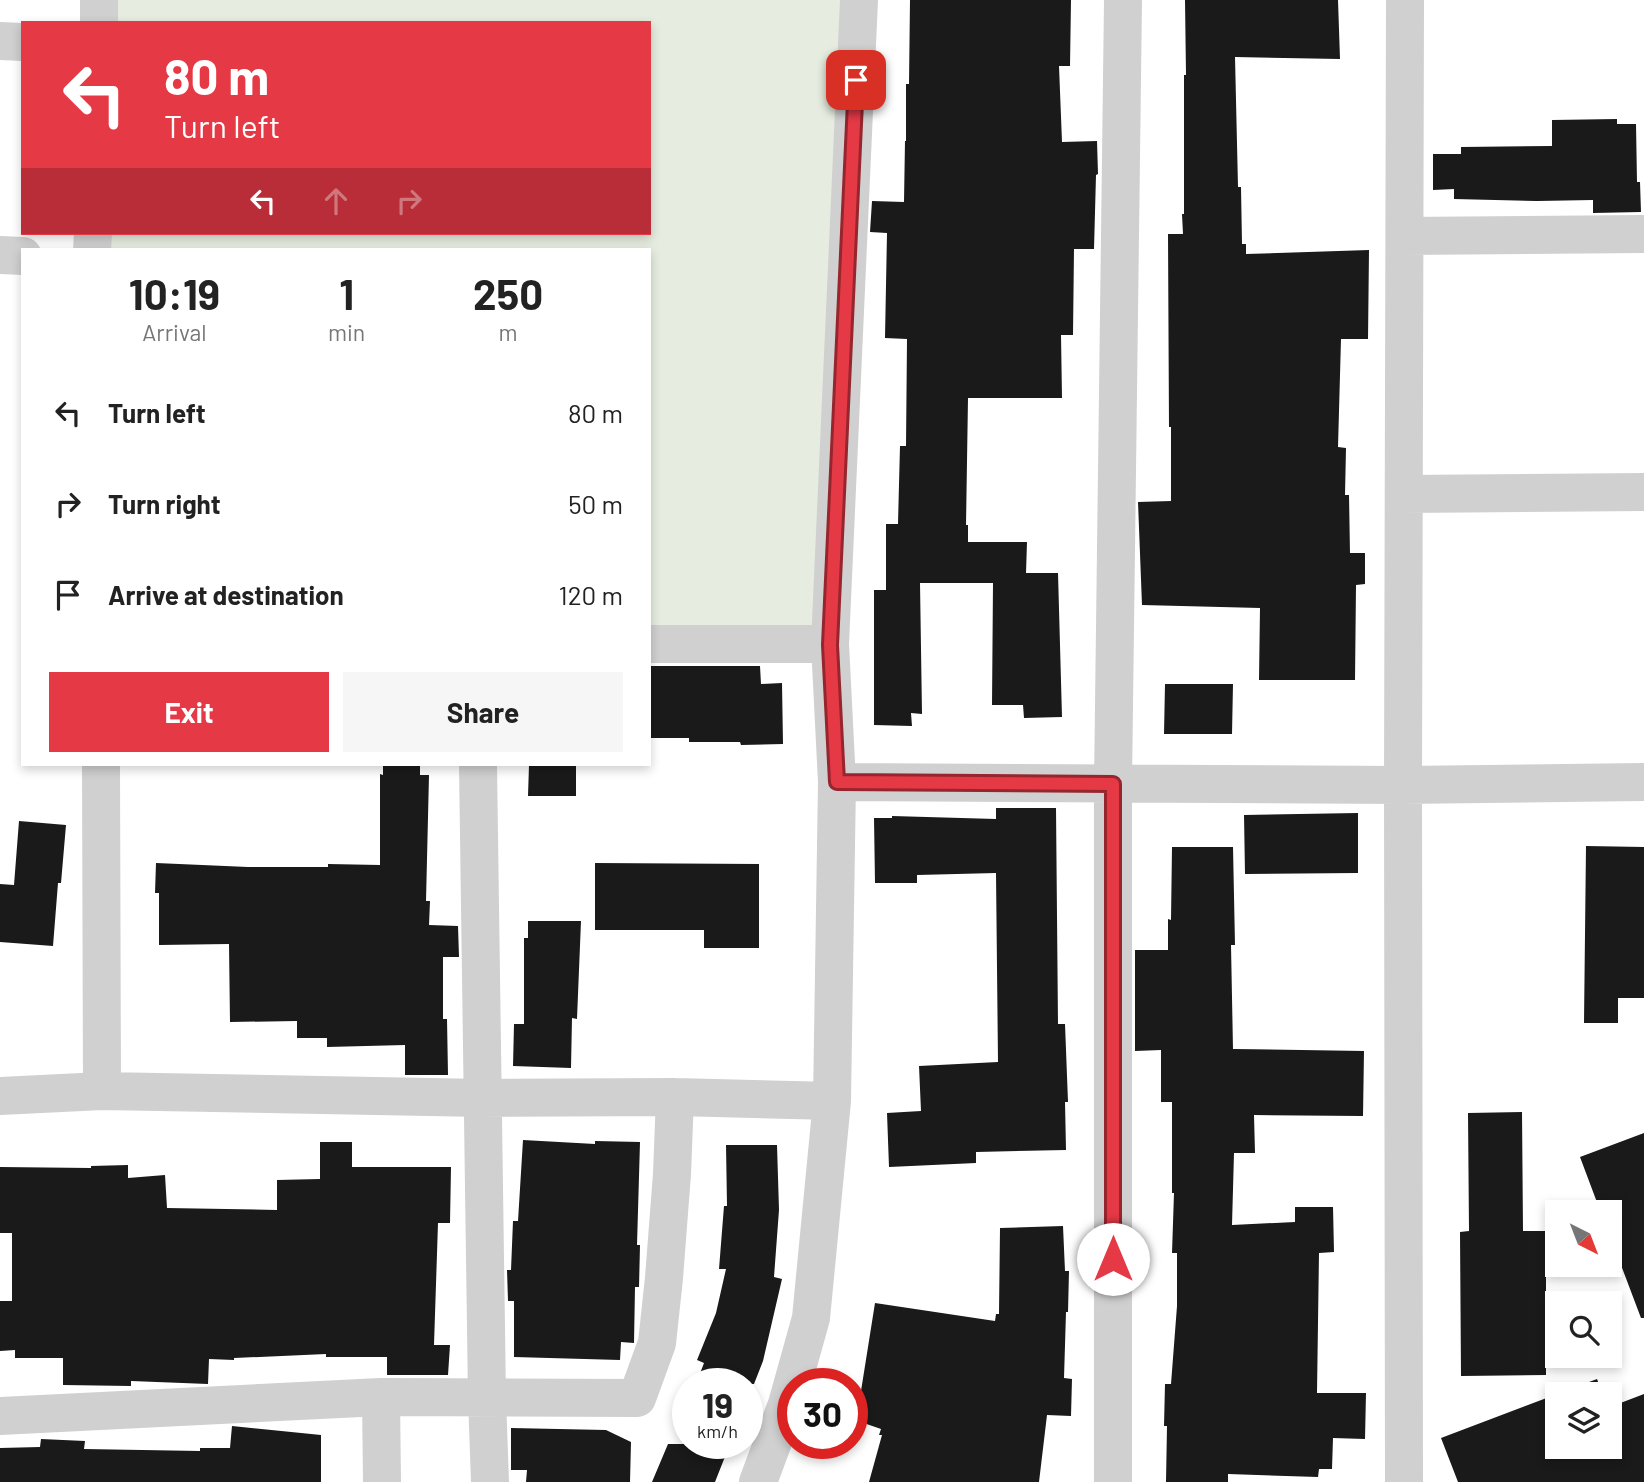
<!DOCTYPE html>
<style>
body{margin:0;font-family:Barlow,sans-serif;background:#f6f6f6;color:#222;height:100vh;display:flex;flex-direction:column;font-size:26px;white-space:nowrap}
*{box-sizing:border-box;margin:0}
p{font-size:23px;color:#767676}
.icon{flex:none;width:38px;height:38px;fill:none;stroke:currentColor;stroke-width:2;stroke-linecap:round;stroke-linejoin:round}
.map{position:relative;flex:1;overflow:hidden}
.panel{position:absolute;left:21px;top:248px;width:630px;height:518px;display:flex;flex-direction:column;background:#fff;border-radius:0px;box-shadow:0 4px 10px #0003}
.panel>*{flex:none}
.banner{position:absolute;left:21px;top:21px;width:630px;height:214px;border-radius:0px;box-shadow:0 4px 10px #0003;background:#e63946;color:#fff;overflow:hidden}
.needle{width:46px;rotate:138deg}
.fabs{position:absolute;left:1545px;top:1200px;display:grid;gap:14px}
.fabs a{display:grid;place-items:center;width:77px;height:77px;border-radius:0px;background:#fff;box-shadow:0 4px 10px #0003;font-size:35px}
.speed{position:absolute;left:672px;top:1368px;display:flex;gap:14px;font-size:35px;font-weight:700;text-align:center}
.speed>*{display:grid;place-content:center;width:91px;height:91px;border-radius:50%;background:#fff;box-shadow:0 4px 10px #0003;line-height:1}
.speed small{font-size:18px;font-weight:400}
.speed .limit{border:10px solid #d22;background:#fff;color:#111}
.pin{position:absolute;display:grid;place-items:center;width:60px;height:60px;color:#fff;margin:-30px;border-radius:14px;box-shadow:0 4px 10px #0006}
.me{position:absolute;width:77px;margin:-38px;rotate:0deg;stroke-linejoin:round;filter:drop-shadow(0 0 5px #0008)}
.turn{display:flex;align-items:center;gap:24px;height:147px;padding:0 28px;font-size:32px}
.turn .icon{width:91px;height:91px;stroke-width:2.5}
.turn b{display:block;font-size:49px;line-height:60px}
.lanes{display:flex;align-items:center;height:66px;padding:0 28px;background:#0003;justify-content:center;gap:35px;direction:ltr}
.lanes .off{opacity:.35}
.eta{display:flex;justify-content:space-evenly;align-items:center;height:119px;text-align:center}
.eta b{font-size:42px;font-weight:700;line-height:49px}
.cta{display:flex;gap:14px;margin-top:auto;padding:14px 28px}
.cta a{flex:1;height:80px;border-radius:0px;background:#e63946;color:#fff;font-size:28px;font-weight:700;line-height:80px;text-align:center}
.cta a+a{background:#f6f6f6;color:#222}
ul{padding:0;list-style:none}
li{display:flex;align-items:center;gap:21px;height:91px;padding:0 28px}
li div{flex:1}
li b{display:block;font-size:26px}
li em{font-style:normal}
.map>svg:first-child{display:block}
</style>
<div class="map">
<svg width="1644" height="1482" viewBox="0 0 1644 1482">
<rect width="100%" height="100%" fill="#fff"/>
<path fill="#e6ecdf" d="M99,0H859L830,644H649V250H100V233H649V23H99Z"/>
<path fill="#1a1a1a" d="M910,0H1071L1070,66H1059L1062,142L1097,141L1098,174L1096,175L1094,249H1074L1073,335H1061L1062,398H968L966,525H968V542H1027L1026,573H1058L1062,717L1024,718L1023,705H992L993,583H920L922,714L911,713L912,726L874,725V590H886V524H898L900,446H906L907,339L885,338L887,233L870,232L872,201L904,202L905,141H906V84H909Z
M1185,0H1338L1340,59L1235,57L1238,187H1241L1242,244H1246V254L1369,250L1368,339H1341L1338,447L1346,448L1345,495H1349L1350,553H1365V584L1356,585L1355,680H1259L1260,608L1142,605L1138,502L1171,501V427H1169L1168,234H1183L1182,214H1184V75H1186Z
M1617,119V124H1636L1637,182H1640L1641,212L1593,213V200L1537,201L1454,199V189L1433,190V154H1461V147L1552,146V120Z
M649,666H760L761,684L782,683L783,744L741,745L740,742H689V738H649Z
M1165,684H1233L1232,734H1164Z
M383,765H420V775H429L426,901H430L429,925L458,926L459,957H443V1019H447L448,1075H405V1045L327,1047V1038H297V1021L230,1022L229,944L159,945V893H155L156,863L248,867H328V864L380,865V774L383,775Z
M529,765H576V796H528Z
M996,808H1056L1058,1024H1065L1068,1102H1065L1066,1150L976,1152V1163L889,1167L887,1113L921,1111L919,1066L998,1062L996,873L917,875V883H875L874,818H892V816L996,819Z
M1358,813V873L1245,874L1244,815Z
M19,821L66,825L61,883H58L53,946L0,942V884L14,885Z
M1586,846L1644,847V998H1618V1023H1584Z
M1172,847H1233L1235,945H1231L1233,1049L1364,1051L1363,1116L1254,1115L1255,1153H1234L1232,1225L1295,1222V1207H1333L1334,1252L1319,1253L1317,1393H1366L1365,1439L1333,1438L1332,1469H1319L1318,1477L1228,1474V1482H1166L1167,1426H1164L1165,1384H1171L1177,1306V1253H1172L1174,1193H1172V1102H1161V1050L1135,1051V950H1168V919L1171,920Z
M595,863L759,864V948H704V930H595Z
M528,921H581L577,1019L572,1018L571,1068L513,1066L514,1024H524V938H528Z
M1522,1112L1523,1231H1546V1375L1461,1376L1460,1232L1469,1231L1468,1113Z
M1644,1133V1318H1641L1610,1236V1213H1601L1580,1157Z
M523,1140L595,1144V1141L640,1142L637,1245H640L639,1287H635L634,1343L621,1342L620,1360L514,1357V1301H508L507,1270H511L513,1221H518Z
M320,1142H352V1167H451L450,1223H438L434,1345H450L448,1375H387V1357H326V1354L234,1358V1360L209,1359L208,1384L131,1381V1386L63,1385V1358H15V1350L0,1351V1301H12V1233H0V1167L91,1168V1166L128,1165V1178L165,1175L167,1208L277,1210V1180L320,1179Z
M726,1145H777L779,1210L774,1277L782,1279L763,1361L754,1384H696L704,1363L697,1360L716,1313L726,1269H719L724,1206H727Z
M1063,1226L1065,1271H1069L1068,1312H1066L1064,1378L1072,1379L1071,1416L1047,1415L1039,1482H869L882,1435H879L881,1429L852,1419V1389L861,1391L875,1303L995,1321L996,1314H999L1000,1228Z
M1597,1379L1603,1395H1558V1447H1610V1407L1644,1394V1482H1458L1441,1438Z
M232,1426L321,1435V1482H0V1448L40,1447L41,1439L85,1441L84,1449L200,1451V1448H230Z
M511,1428L606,1430L631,1442L630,1482H526L527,1470H511Z
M668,1444H730L715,1482H652Z"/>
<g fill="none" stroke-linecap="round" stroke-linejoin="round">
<path stroke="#d0d0d0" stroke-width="38" d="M99,23V0
M0,41L23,42
M1405,236L1644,234
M92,250L93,233
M0,255L23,256
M1404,494L1644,492
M649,644H830
M101,765L102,1091
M478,765L487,1398L490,1482
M837,782L1403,785L1644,782
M0,1096L102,1091L483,1098L675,1097L832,1101
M381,1397L382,1482
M0,1416L381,1397L637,1398L657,1343L664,1278L672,1174L675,1097
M758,1482L787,1404L811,1318L832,1101L837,782L830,644L859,0
M1113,1482V784L1123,0
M1404,1482L1403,785L1405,0"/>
</g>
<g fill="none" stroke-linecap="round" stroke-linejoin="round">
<g stroke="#96252e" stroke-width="18">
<path id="route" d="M856,80L830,645L837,782L1113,784V1259"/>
</g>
<use href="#route" stroke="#e63946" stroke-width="12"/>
</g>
</svg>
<div class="fabs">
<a><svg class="needle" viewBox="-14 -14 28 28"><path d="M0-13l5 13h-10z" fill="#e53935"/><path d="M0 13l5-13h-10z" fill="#767676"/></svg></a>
<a><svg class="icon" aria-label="search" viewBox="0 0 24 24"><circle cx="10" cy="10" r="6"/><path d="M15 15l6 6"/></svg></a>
<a><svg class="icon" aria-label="layers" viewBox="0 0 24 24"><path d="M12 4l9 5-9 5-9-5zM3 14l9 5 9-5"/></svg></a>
</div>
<div class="speed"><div>19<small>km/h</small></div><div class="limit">30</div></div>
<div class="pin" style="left:856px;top:80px;background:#d93025"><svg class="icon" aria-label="arrive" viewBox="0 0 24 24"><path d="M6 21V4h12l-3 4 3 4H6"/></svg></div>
<svg class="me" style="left:1113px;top:1259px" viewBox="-20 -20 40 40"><circle r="19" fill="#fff"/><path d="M0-13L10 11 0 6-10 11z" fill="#e63946"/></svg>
<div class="banner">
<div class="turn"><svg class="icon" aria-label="left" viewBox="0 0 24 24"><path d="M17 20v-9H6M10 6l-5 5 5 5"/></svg><div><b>80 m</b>Turn left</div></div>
<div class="lanes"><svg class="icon" aria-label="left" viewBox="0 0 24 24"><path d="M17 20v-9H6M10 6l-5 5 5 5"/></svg><svg class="icon off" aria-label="ahead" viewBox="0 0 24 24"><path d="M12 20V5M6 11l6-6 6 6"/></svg><svg class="icon off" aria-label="right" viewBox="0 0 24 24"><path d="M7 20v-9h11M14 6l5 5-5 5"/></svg></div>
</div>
<section class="panel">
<div class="eta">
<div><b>10:19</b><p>Arrival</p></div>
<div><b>1</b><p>min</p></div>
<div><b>250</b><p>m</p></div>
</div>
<ul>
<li><svg class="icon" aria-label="left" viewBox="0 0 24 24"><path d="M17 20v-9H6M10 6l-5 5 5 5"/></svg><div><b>Turn left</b></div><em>80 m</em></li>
<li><svg class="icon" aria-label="right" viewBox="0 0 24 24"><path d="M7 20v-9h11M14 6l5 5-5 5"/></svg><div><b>Turn right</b></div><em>50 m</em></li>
<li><svg class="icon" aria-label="arrive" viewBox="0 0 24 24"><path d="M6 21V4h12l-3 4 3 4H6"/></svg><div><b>Arrive at destination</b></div><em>120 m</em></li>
</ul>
<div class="cta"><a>Exit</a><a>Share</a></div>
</section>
</div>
